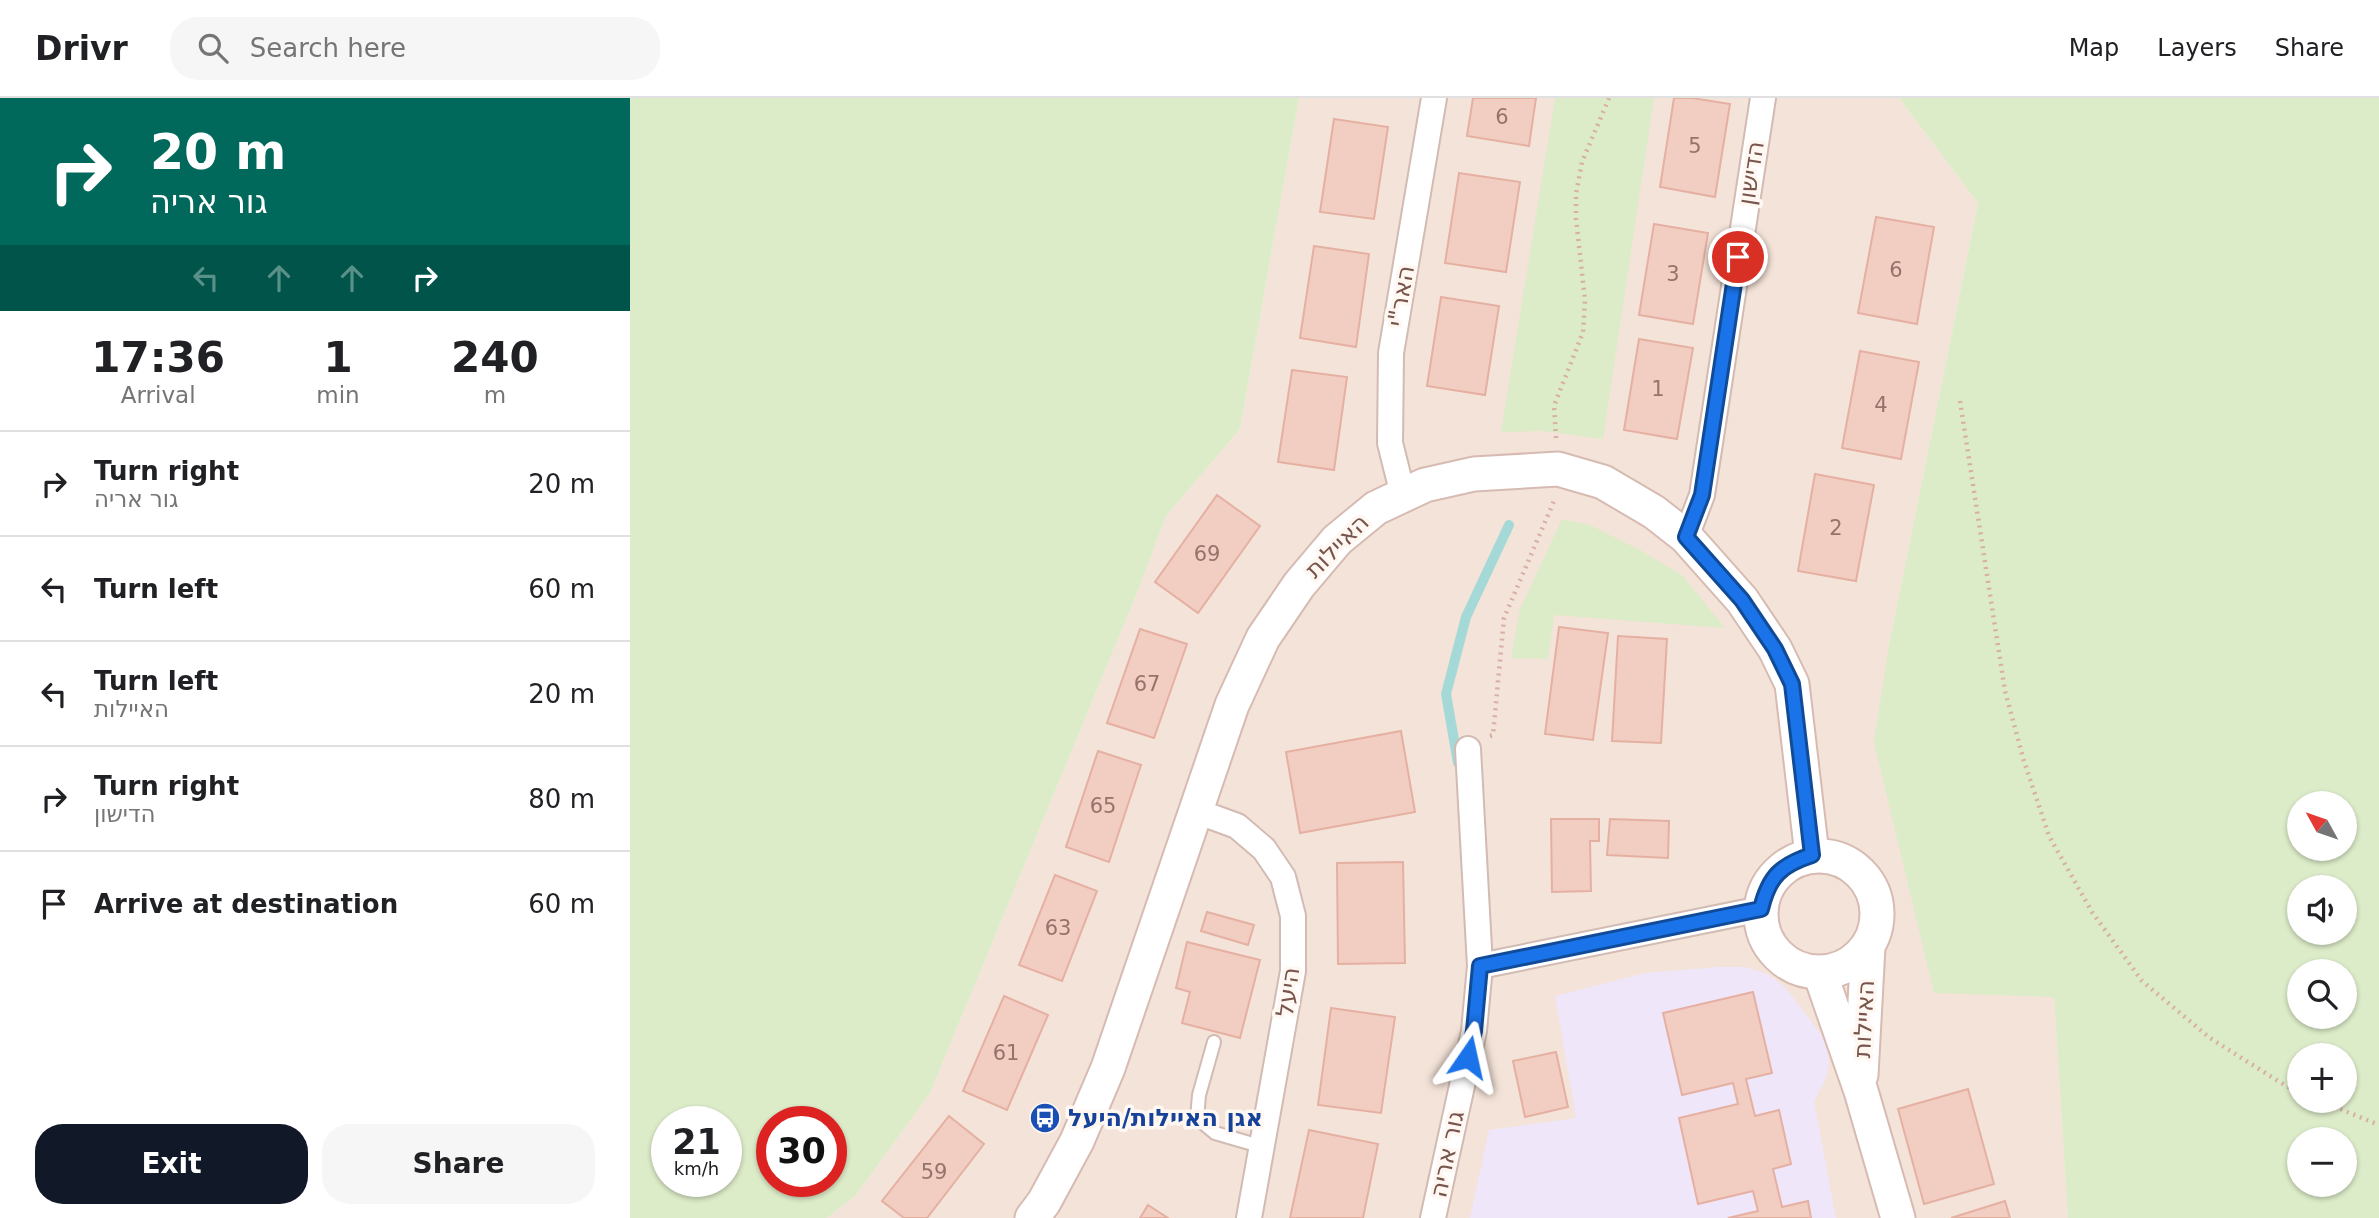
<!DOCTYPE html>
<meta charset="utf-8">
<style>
body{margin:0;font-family:"DejaVu Sans",Heebo,sans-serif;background:#f6f6f6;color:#202124;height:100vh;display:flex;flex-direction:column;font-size:26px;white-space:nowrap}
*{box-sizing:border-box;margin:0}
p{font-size:23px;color:#757577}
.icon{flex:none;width:38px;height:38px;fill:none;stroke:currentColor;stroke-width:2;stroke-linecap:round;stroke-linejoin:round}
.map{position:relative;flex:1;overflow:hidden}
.panel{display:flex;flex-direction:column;background:#fff;width:630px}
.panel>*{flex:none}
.hud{background:#00695c;color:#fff;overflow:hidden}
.needle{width:46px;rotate:310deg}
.buttons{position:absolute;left:1657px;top:693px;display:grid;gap:14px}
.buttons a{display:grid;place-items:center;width:70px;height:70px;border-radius:50%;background:#fff;box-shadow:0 2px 5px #0004;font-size:35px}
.speed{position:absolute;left:21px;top:1008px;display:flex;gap:14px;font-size:35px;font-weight:700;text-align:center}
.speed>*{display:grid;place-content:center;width:91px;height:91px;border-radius:50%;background:#fff;box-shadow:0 2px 5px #0004;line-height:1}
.speed small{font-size:18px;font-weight:400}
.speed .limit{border:10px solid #d22;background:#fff;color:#111}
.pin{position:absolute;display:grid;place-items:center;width:60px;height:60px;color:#fff;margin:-30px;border:4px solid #fff;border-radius:50%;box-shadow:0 2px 7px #0007}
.me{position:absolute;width:77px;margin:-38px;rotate:11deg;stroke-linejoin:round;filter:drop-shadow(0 0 5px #0008)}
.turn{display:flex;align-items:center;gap:24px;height:147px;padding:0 35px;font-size:32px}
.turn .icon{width:91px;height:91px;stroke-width:2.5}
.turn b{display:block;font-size:49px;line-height:60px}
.lanes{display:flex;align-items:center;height:66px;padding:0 35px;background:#0003;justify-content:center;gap:35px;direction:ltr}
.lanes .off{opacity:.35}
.eta{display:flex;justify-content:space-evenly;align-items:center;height:119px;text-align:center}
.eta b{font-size:42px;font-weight:600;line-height:49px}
.primary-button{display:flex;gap:14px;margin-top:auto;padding:14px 35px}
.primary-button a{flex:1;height:80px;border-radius:28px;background:#111827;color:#fff;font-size:28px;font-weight:600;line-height:80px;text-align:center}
.primary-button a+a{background:#f6f6f6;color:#202124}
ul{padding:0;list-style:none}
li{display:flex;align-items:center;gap:21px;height:105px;padding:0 35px;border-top:2px solid #e0e0e0}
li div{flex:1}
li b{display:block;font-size:26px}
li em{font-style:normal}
header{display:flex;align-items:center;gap:42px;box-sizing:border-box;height:98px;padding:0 35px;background:#fff;border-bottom:2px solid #e0e0e0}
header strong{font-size:33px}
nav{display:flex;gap:38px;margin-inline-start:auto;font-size:24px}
.search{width:490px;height:63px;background:#f6f6f6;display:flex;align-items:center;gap:18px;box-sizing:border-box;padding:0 24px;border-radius:28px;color:#757577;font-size:26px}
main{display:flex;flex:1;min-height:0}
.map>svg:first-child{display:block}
</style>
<header>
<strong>Drivr</strong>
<div class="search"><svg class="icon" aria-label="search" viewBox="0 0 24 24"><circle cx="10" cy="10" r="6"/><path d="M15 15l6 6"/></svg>Search here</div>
<nav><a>Map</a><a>Layers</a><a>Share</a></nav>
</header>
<main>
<section class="panel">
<div class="hud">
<div class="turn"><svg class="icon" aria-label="right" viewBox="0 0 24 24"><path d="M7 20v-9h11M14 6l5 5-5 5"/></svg><div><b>20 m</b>גור אריה</div></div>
<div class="lanes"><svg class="icon off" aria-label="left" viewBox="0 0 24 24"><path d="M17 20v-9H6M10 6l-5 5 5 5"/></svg><svg class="icon off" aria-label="ahead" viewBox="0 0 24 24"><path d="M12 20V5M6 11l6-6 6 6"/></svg><svg class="icon off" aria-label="ahead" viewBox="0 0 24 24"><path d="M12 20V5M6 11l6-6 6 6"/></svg><svg class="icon" aria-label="right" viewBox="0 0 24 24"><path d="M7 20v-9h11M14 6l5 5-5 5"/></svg></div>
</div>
<div class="eta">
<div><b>17:36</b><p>Arrival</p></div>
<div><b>1</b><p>min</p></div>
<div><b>240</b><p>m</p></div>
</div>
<ul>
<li><svg class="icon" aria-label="right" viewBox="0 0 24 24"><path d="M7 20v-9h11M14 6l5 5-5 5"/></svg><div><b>Turn right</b><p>גור אריה</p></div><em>20 m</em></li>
<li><svg class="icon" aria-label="left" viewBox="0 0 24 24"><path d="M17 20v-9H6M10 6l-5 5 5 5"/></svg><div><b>Turn left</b></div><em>60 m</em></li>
<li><svg class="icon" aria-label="left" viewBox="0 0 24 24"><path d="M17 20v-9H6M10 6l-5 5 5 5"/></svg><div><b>Turn left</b><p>האיילות</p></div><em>20 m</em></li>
<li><svg class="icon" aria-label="right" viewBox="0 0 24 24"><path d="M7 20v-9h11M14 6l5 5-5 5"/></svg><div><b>Turn right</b><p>הדישון</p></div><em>80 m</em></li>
<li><svg class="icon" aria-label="arrive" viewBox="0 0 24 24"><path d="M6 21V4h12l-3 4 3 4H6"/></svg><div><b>Arrive at destination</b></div><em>60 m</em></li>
</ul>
<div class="primary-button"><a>Exit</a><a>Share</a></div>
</section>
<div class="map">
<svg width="1749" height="1120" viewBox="0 0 1749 1120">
<rect width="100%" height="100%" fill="#fdf2ea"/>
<path fill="#f4e3d8" d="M669,0H1269L1348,105L1259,547L1424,898L1438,1120H197L226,1097L300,995L507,495L536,418L610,331Z"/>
<path fill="#efe6f9" d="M1088,869H1115L1138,876L1155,889L1191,936L1198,955L1199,969L1194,985L1184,1003L1206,1120H840L859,1032L946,1020L925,898L1015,875Z"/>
<path fill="#dcebc8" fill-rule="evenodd" d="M0,0H669L610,331L536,418L507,495L300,995L226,1097L197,1120H0ZM37,1024H96V1083H37ZM142,1024H201V1083H142Z
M925,0H1024L973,341L913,333L871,334Z
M1269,0H1749V1120H1438L1424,899L1304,895L1244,644L1259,547L1348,105ZM1715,705V751H1670V705ZM1715,789V835H1670V789ZM1715,873V919H1670V873ZM1715,957V1003H1670V957ZM1715,1041V1087H1670V1041Z
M932,421L960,427L1010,452L1053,478L1095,530L924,517L918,561L881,560L890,511Z"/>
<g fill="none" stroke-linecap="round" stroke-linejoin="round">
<path stroke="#a4d9d8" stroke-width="10" d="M828,665L816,596L836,519L879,427"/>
</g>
<path fill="#f2cdc2" stroke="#e5b0a2" stroke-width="2" d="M843,0H906L899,48L837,38Z
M1044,0H1062L1100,6L1085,99L1030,89Z
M704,21L758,29L744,121L690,114Z
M829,75L890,84L876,174L815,165Z
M1246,119L1304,129L1287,226L1228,215Z
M1024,126L1078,135L1063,226L1009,217Z
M684,148L739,156L726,249L670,240Z
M811,199L869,208L855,297L797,288Z
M1009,241L1063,250L1047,341L994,332Z
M1230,253L1289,264L1271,361L1212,350Z
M662,272L717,279L704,372L648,364Z
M1185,376L1244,387L1226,483L1168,473Z
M587,397L630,428L568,515L525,484Z
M929,529L978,535L963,642L915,636Z
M510,531L557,546L524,640L477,625Z
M988,538L1037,541L1031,645L982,643Z
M771,633L785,714L670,735L656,654Z
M468,653L511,667L479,764L436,749Z
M921,721H969V743H960L961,793L922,794Z
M980,721L1039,723L1038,760L977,757Z
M773,764L775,865L708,866L707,765Z
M425,777L467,793L432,883L389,867Z
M577,814L624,827L618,847L571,833Z
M557,844L630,862L610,940L552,925L560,894L546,890Z
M1123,894L1142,975L1116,981L1125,1018L1149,1012L1161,1066L1143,1071L1152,1109L1178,1103L1181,1120H1098L1128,1113L1123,1093L1068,1106L1049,1020L1108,1006L1103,985L1052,997L1033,915Z
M374,898L418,917L377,1012L333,993Z
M701,910L765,919L751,1015L688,1007Z
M926,954L938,1009L895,1019L883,963Z
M1338,991L1364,1086L1294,1106L1268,1011Z
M319,1018L354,1046L297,1120H274L252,1103Z
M679,1032L748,1046L733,1120H660Z
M1375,1103L1380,1120H1321Z
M518,1107L538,1120H510Z"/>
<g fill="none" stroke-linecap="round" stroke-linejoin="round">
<g stroke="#d2bbb2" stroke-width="16">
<path id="lane" d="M584,944L569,997L567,1020L585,1035L633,1049"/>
</g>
<g stroke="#d2bbb2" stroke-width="28">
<path id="street" d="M773,397L760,345L761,255L804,0
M1056,439L1072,397L1133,0
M566,713L607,728L634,751L653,779L663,818V873L619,1120
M850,868L1131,811
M803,1120L844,933L850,868L838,651"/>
</g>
<g stroke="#d7bbb2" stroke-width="37">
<path id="secondary" d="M1131 816a58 58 0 1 1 116 0a58 58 0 1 1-116 0Z
M1190,875L1231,993L1268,1120
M1231,977L1238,849
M402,1120L414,1104L447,1043L478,970L602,607L633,540L669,487L707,442L746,410L795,387L844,376L928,371L973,384L1024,414L1056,439L1112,502L1145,551L1162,586L1182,757"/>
</g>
<path stroke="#d8afa4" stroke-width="4.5" stroke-dasharray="2 5" stroke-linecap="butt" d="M1330,303L1375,593L1393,660L1419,738L1462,814L1512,883L1580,940L1656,988L1670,994
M926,340L924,308L953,234L955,202L946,121V96L952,64L979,0
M860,638L863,637L874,520L924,403
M1691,1003L1749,1027"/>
<use href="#lane" stroke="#fff" stroke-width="12"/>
<use href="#street" stroke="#fff" stroke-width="24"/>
<use href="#secondary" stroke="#fff" stroke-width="33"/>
</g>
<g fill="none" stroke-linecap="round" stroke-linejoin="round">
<g stroke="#114b97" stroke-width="18">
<path id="route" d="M838,959L844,933L850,868L1131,811C1139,778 1151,767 1182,757L1162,586L1145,551L1112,502L1056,439L1072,397L1108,159"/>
</g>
<use href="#route" stroke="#1a73e8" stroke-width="12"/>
</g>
<defs>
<g id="bus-disc" transform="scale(1.575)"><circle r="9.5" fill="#1a4fb4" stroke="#fff7f1"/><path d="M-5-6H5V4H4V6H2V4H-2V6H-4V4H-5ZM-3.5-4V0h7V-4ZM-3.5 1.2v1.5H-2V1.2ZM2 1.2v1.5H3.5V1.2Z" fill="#fff"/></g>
</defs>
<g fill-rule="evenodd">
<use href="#bus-disc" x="415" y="1020"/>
</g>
<g text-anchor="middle" stroke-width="7" stroke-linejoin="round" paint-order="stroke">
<g font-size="21" fill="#96736a">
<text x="872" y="26">6</text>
<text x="1065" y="55">5</text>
<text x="1266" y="179">6</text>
<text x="1043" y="183">3</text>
<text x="1028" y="298">1</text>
<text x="1251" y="314">4</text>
<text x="1206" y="437">2</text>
<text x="577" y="463">69</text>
<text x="517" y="593">67</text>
<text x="473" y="715">65</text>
<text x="428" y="837">63</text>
<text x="376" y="962">61</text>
<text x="304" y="1081">59</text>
</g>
<g font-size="24" fill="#78554c" stroke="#fff7f1">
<text transform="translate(1121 75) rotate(-81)" y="8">הדישון</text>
<text transform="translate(771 198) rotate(-80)" y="8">האר"י</text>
<text transform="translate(707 448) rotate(-45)" y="8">האיילות</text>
<text transform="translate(658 894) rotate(-82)" y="8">היעל</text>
<text transform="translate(1234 921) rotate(-87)" y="8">האיילות</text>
<text transform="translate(817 1056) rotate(-78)" y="8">גור אריה</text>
</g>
<g font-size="24" font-weight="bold" fill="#164399" stroke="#fff7f1" text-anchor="start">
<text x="438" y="1028">אגן האיילות/היעל</text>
</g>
</g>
</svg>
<div class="buttons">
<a><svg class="needle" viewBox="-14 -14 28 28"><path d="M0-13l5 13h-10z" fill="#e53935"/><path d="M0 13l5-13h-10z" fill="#757577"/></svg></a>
<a><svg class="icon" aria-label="sound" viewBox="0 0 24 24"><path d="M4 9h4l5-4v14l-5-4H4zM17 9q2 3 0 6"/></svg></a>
<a><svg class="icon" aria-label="search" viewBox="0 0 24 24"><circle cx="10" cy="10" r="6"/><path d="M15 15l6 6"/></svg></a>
<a>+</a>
<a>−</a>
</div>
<div class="speed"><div>21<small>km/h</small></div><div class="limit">30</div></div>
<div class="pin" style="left:1108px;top:159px;background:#d93025"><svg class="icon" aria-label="arrive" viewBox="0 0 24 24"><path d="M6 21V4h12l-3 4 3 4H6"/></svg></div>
<svg class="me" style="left:838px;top:959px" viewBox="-20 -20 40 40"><path d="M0-17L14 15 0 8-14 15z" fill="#1a73e8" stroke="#fff" stroke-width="4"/></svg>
</div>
</main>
